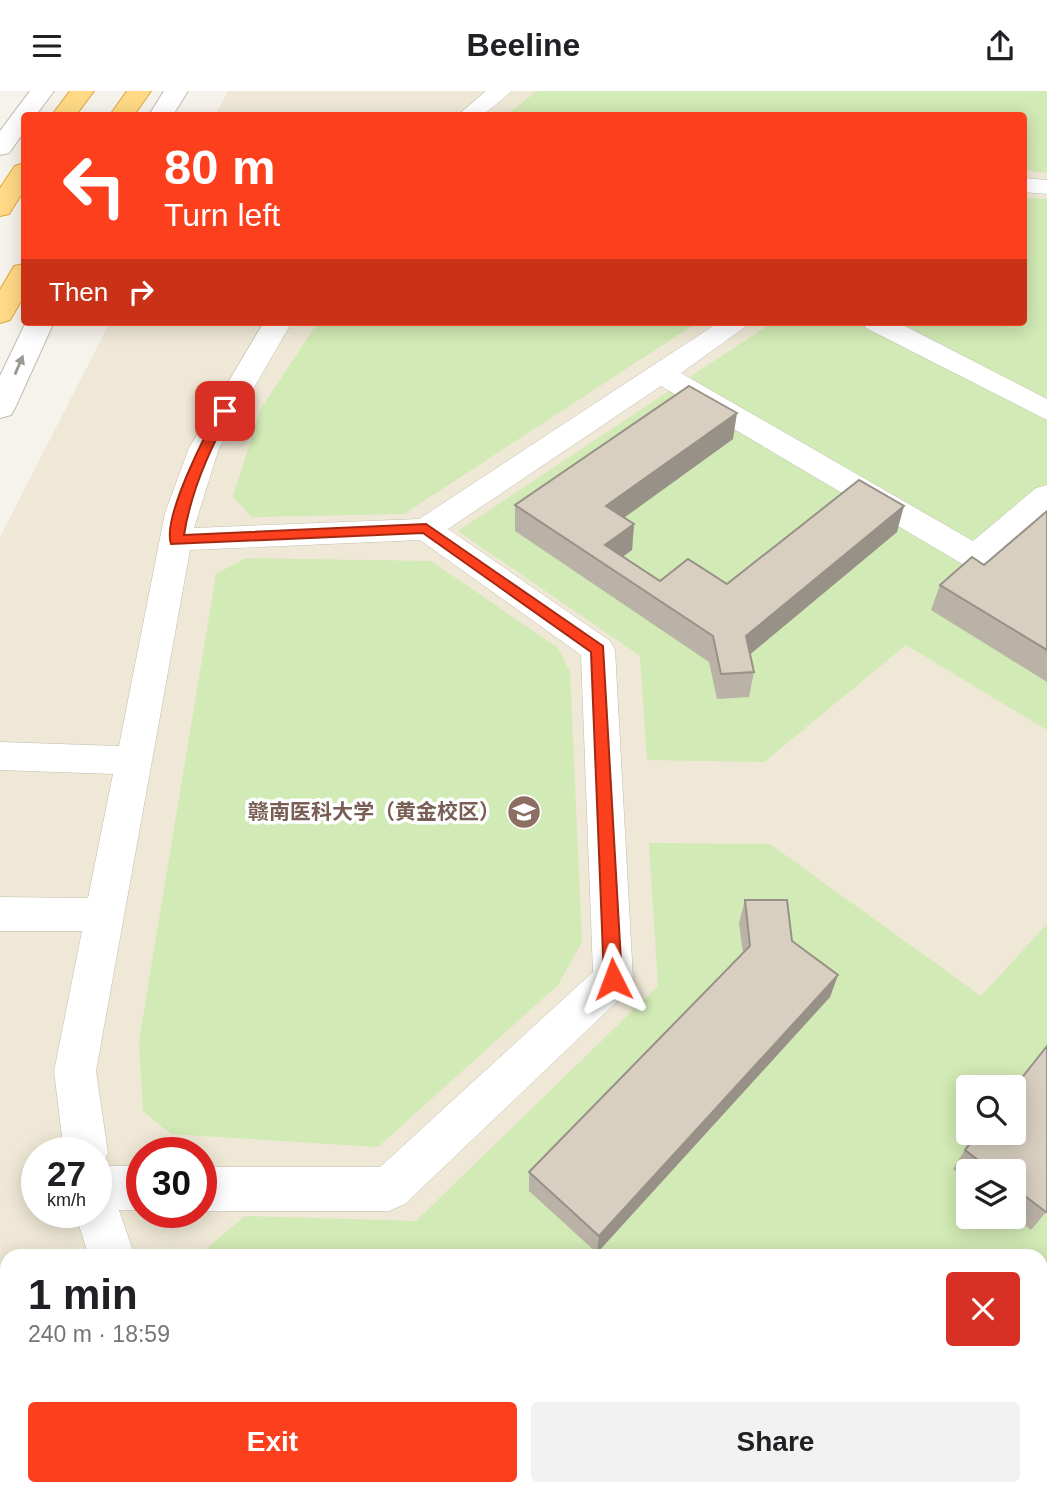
<!DOCTYPE html>
<meta charset="utf-8">
<style>
body{margin:0;font-family:Arial,"Noto Sans SC",sans-serif;background:#f2f2f2;color:#202124;height:100vh;display:flex;flex-direction:column;font-size:26px;white-space:nowrap}
*{box-sizing:border-box;margin:0}
p{font-size:23px;color:#757577}
.icon{flex:none;width:38px;height:38px;fill:none;stroke:currentColor;stroke-width:2;stroke-linecap:round;stroke-linejoin:round}
.map{position:relative;flex:1;overflow:hidden}
.panel{position:absolute;left:0px;top:1158px;width:1048px;height:247px;display:flex;flex-direction:column;background:#fff;border-radius:21px 21px 0 0;box-shadow:0 4px 18px #0003}
.panel>*{flex:none}
.banner{position:absolute;left:21px;top:21px;width:1006px;height:214px;border-radius:7px;box-shadow:0 4px 18px #0003;background:#fc3f1d;color:#fff;overflow:hidden}
.fabs{position:absolute;left:956px;top:984px;display:grid;gap:14px}
.fabs a{display:grid;place-items:center;width:70px;height:70px;border-radius:7px;background:#fff;box-shadow:0 4px 18px #0003;font-size:35px}
.speed{position:absolute;left:21px;top:1046px;display:flex;gap:14px;font-size:35px;font-weight:700;text-align:center}
.speed>*{display:grid;place-content:center;width:91px;height:91px;border-radius:50%;background:#fff;box-shadow:0 4px 18px #0003;line-height:1}
.speed small{font-size:18px;font-weight:400}
.speed .limit{border:10px solid #d22;background:#fff;color:#111}
.pin{position:absolute;display:grid;place-items:center;width:60px;height:60px;color:#fff;margin:-30px;border-radius:14px;box-shadow:0 4px 10px #0006}
.me{position:absolute;width:77px;margin:-38px;rotate:357deg;stroke-linejoin:round;filter:drop-shadow(0 0 5px #0008)}
.turn{display:flex;align-items:center;gap:24px;height:147px;padding:0 28px;font-size:32px}
.turn .icon{width:91px;height:91px;stroke-width:2.5}
.turn b{display:block;font-size:49px;line-height:60px}
.then{display:flex;align-items:center;height:66px;padding:0 28px;background:#0003;gap:14px;font-size:26px}
.round{display:grid;place-items:center;flex:none;width:74px;height:74px;border-radius:7px;background:#f2f2f2}
.head{display:flex;align-items:center;justify-content:space-between;height:119px;padding:0 28px}
h1{font-size:42px;font-weight:600;line-height:52px}
.button{display:flex;gap:14px;margin-top:auto;padding:14px 28px}
.button a{flex:1;height:80px;border-radius:7px;background:#fc3f1d;color:#fff;font-size:28px;font-weight:600;line-height:80px;text-align:center}
.button a+a{background:#f2f2f2;color:#202124}
header{display:flex;justify-content:space-between;align-items:center;height:91px;padding:0 28px;background:#fff;font-size:32px;font-weight:600}
.map>svg:first-child{display:block}
</style>
<header><svg class="icon" aria-label="menu" viewBox="0 0 24 24"><path d="M4 6h16M4 12h16M4 18h16"/></svg>Beeline<svg class="icon" aria-label="share" viewBox="0 0 24 24"><path d="M12 15V3M7 8l5-5 5 5M5 13v7h14v-7"/></svg></header>
<div class="map">
<svg width="1047" height="1405" viewBox="0 0 1047 1405">
<rect width="100%" height="100%" fill="#f6f3ec"/>
<path fill="#efe8d6" fill-rule="evenodd" d="M228,0H1047V1405H0V446L110,231H1024V24H215ZM968,996H1013V1041H968ZM37,1062H96V1122H37ZM142,1062H201V1122H142ZM968,1080H1013V1125H968ZM7,1166H1041V1398H7Z"/>
<path fill="#d2eab5" fill-rule="evenodd" d="M537,0H1047V82L1024,79V24H506Z
M1024,107L1047,108V639L906,554L764,671L647,669L640,565L458,440L773,231H1024Z
M318,231H698L404,423L252,426L233,406L260,319Z
M246,467L431,470L558,557L570,581L582,851L558,894L378,1056L171,1043L143,1020L139,950L216,483Z
M649,752L770,753L981,905L1047,833V1405H428L420,1398H1041V1166H205L202,1161L245,1125L416,1130L658,895ZM968,996H1013V1041H968ZM968,1080H1013V1125H968Z"/>
<g fill="none" stroke-linecap="round" stroke-linejoin="round">
<g stroke="#c2bbae" stroke-width="1">
<path id="minor" d="M486,0H512L483,24H458Z
M1024,87L1047,89V103L1024,101Z
M264,231H292L219,357L194,437L419,428L719,231H752L681,282L973,450L1036,397L1047,394V421L986,474L975,477L964,474L661,295L448,438L610,550L615,559L633,888L627,901L405,1113L389,1120H201V1076H380L593,881L581,564L420,449L190,459L96,980L108,1062L102,1075H142V1119H119L135,1166H89L75,1122H96V1062H64L54,980L82,840H0V806L88,807L113,683L0,679V651L119,655L165,422L189,357Z
M862,231H897L1047,308V329L866,237Z
M284,1398H340L342,1405H287Z"/>
</g>
<g stroke="#c2bbae" stroke-width="2">
<path id="tertiary" d="M30,0H54L36,24H24V41L9,62L0,64V40Z
M164,0H188L173,24H149Z
M26,231H54L15,317L11,324L0,327V285Z"/>
</g>
<g stroke="#e0a43c" stroke-width="2">
<path id="trunk" d="M70,0H94L76,24H52Z
M127,0H151L134,24H110Z
M24,72V99L9,123L0,125V97L15,75Z
M24,173V205L10,229L0,232V199L14,175Z"/>
</g>
<use href="#minor" fill="#fff" fill-rule="evenodd"/>
<use href="#tertiary" fill="#fff" fill-rule="evenodd"/>
<use href="#trunk" fill="#ffd985" fill-rule="evenodd"/>
</g>
<path fill="#bab2a6" d="M733,348L624,427L634,433L632,459L623,465L660,490L727,493L897,441L750,563L754,581L749,606L717,608L709,571L515,440V414Z
M1047,420V591L931,519L940,494L984,474Z
M745,809L792,850L838,884L830,906L597,1162L529,1100V1081L743,863L739,832Z
M1047,955V1120L1031,1139L1013,1125V1080H968V1090L953,1078L965,1059L979,1041H1013V998Z
M1047,1217V1405H915L919,1398H1041V1225Z"/>
<path fill="#979187" d="M737,322L733,348L604,441L606,415Z
M904,415L897,441L741,571L746,545Z
M634,433L632,459L609,476L605,454Z
M838,884L830,906L597,1162L599,1145Z"/>
<path fill="#d8cfc1" stroke="#979187" stroke-width="2" d="M689,295L737,322L606,415L634,433L605,454L660,490L688,468L727,493L859,389L904,415L746,545L754,581L721,583L713,545L515,414Z
M1047,420V559L940,494L972,466L984,474Z
M745,809H787L792,850L838,884L599,1145L529,1081L750,855Z
M1047,955V1120L1046,1121L1013,1096V1080H992L965,1059L979,1041H1013V998Z
M1047,1223V1405H919L924,1398H1041V1232Z"/>
<defs><path id="oneway-solid" d="M-6-.8H1V-3.2L6.5 0L1 3.2V.8H-6Z" transform="scale(1.75)"/></defs>
<use fill="#9c9892" href="#oneway-solid" transform="translate(19 274) rotate(-67)"/>
<path fill="#fc3f1d" stroke="#a42913" stroke-width="2" d="M225,316L231,320C209,359 191,400 184,444L426,433L603,555L622,888L619,894H607L604,888L591,561L423,442L171,453C162,427 206,341 221,317Z"/>
<defs>
<g id="university-disc" transform="scale(1.75)"><circle r="9.5" fill="#8d6e63" stroke="#fff"/><path d="M0-5L7-2L0 1L-7-2ZM-4 1L0 2.5L4 1V4Q0 6-4 4Z" fill="#fff"/></g>
</defs>
<g fill-rule="evenodd">
<use href="#university-disc" x="524" y="721"/>
</g>
<g text-anchor="middle" stroke-width="7" stroke-linejoin="round" paint-order="stroke">
<g font-size="21" font-weight="bold" fill="#785e54" stroke="#fff" text-anchor="end">
<text x="500" y="728">赣南医科大学（黄金校区）</text>
</g>
</g>
</svg>
<div class="fabs">
<a><svg class="icon" aria-label="search" viewBox="0 0 24 24"><circle cx="10" cy="10" r="6"/><path d="M15 15l6 6"/></svg></a>
<a><svg class="icon" aria-label="layers" viewBox="0 0 24 24"><path d="M12 4l9 5-9 5-9-5zM3 14l9 5 9-5"/></svg></a>
</div>
<div class="speed"><div>27<small>km/h</small></div><div class="limit">30</div></div>
<div class="pin" style="left:225px;top:320px;background:#d93025"><svg class="icon" aria-label="arrive" viewBox="0 0 24 24"><path d="M6 21V4h12l-3 4 3 4H6"/></svg></div>
<svg class="me" style="left:613px;top:888px" viewBox="-20 -20 40 40"><path d="M0-17L14 15 0 8-14 15z" fill="#fc3f1d" stroke="#fff" stroke-width="4"/></svg>
<div class="banner">
<div class="turn"><svg class="icon" aria-label="left" viewBox="0 0 24 24"><path d="M17 20v-9H6M10 6l-5 5 5 5"/></svg><div><b>80 m</b>Turn left</div></div>
<div class="then">Then<svg class="icon" aria-label="right" viewBox="0 0 24 24"><path d="M7 20v-9h11M14 6l5 5-5 5"/></svg></div>
</div>
<section class="panel">
<div class="head"><div><h1>1 min</h1><p>240 m · 18:59</p></div><a class="round" style="background:#d93025;color:#fff"><svg class="icon" aria-label="close" viewBox="0 0 24 24"><path d="M6 6l12 12M18 6L6 18"/></svg></a></div>
<div class="button"><a>Exit</a><a>Share</a></div>
</section>
</div>
